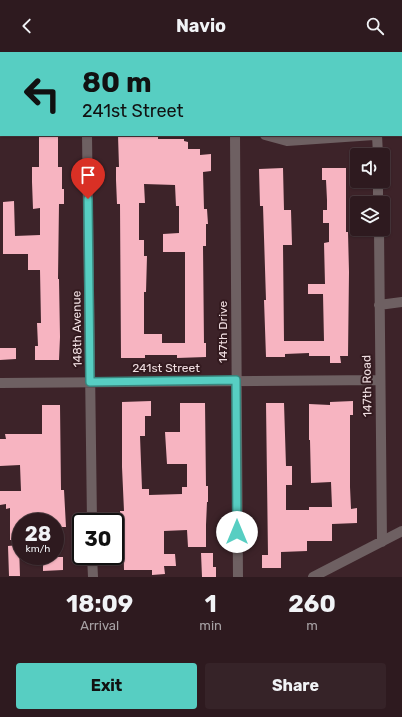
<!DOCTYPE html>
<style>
body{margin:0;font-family:Rubik,sans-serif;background:#362328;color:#f1f3f6;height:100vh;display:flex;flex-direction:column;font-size:15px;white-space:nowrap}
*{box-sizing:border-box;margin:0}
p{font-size:13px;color:#a7a1a4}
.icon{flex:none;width:22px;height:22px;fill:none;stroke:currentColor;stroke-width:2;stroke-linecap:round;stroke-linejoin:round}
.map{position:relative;height:525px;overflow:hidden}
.side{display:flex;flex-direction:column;background:#2e1a1f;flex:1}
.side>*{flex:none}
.banner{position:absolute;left:0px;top:0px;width:402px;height:84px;box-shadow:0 1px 3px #0004,0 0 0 1px #49383d;background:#57cec2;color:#111;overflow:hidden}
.buttons{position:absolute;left:350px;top:96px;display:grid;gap:8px}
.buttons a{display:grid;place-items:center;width:40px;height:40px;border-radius:4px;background:#2e1a1f;box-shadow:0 1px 3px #0004,0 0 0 1px #49383d;font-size:20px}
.speed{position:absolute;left:12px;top:461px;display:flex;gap:8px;font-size:20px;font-weight:700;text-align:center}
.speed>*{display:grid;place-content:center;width:52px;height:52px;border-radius:50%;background:#2e1a1f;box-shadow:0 1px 3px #0004,0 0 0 1px #49383d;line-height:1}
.speed small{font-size:10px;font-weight:400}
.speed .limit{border:2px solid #111;border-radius:6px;background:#fff;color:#111}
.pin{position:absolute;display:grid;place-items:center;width:34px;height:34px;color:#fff;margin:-41px -17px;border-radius:50% 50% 50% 0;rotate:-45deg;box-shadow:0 0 4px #0007}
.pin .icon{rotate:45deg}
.me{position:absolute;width:44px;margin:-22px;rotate:0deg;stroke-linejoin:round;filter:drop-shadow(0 0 3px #0008)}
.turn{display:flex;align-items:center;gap:14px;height:84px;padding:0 16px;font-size:18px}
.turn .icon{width:52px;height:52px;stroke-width:2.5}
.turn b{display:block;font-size:28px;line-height:34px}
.eta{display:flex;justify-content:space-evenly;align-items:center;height:68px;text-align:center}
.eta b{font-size:24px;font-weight:700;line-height:28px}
.primary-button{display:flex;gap:8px;margin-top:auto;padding:8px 16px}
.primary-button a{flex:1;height:46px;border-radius:4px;background:#57cec2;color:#111;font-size:16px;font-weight:700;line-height:46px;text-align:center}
.primary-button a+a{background:#362328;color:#f1f3f6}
header{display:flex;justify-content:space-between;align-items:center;height:52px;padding:0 16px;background:#2e1a1f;font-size:18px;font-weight:700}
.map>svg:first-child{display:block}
</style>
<header><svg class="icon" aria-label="back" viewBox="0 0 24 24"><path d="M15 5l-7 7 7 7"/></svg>Navio<svg class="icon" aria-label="search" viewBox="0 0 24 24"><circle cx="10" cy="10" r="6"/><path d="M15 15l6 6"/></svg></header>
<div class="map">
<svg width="402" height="525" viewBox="0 0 402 525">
<rect width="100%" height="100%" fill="#3d2329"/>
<path fill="#f7b4c1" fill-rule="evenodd" d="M39,83H58V115H62V137H64V152H59L58,227H59L60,285L59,308H35V294H38L37,271H41L40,218H28V202H3V150L14,149L15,184L40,183V156L33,157L32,130V115H39Z
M118,83H158V87H184V89L188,90V97H200V103L211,102V119L203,120L204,157H207L208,172H206V194H203L204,291H206V305L177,306V303H145V306H121L120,152H117L116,128V115H119ZM144,132L175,133L176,154H179V181L163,182V200H185V291H162V282H144V240H146L147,204H144V188H139V151H145Z
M283,116L284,158H291L292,193H283L284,289H324L323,242H308V232H325L324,191L329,190V171H323V158H327V148L326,128H322V116H346V180H348L349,220L348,304H340L341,311H330V304H309V301L285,302V305H266L264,248H266L263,154H260L259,117Z
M0,296H16V307L0,308Z
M151,349V364H145V384H140L142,437H149V443L182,442V435H187V412H167L165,380H180V351H205L206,434H208V450H207L206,473V495H188L187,478L164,479V502H175L176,514H164L165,522L152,523V518H124L123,474H120V459H124L122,415V350Z
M353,349V363H350V435L351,457L357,456V471L332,472V489H307V499L281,500V516H262V503H268L266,351H284L286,414H292V433H286V458H309V455H332L331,430L311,431L310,388H309V352L330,353V350Z
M42,353H60L61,438H64L66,475H55V470H19V488H10V456L6,457V452L0,453V439H21L20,413L0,414V387H6L5,382H42Z
M19,493L20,524H9L8,494Z
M201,501H213V515H216V525H202Z
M43,505H63V518L43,519Z"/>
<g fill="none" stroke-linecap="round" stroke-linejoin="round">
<path stroke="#6e6062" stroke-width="10" d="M86,0V1
M97,0L99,1
M170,1V0
M322,1V0
M401,80H402
M87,83L92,470
M235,83L238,525
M265,83L287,89L374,83
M377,83L378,103
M378,129V151
M379,177L382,490
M379,253L402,250
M0,331L380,328
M92,504L93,525
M313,525L402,479"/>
</g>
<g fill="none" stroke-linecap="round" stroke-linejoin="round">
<g stroke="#39867e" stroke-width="10">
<path id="route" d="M88,147L90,330L236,328L237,480"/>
</g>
<use href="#route" stroke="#57cec2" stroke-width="7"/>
</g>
<g text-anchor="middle" stroke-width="4" stroke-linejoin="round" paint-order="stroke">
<g font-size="12" fill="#f1dfe2" stroke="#331a1f">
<text transform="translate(77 277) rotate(-91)" y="4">148th Avenue</text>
<text transform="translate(223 280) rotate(-90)" y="4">147th Drive</text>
<text x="166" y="320">241st Street</text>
<text transform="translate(367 334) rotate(-91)" y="4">147th Road</text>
</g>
</g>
</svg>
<div class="buttons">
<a><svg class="icon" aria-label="sound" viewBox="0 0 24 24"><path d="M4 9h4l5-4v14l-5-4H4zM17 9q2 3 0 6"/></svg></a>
<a><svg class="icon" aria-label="layers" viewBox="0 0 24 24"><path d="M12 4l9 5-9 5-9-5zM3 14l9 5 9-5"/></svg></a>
</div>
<div class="speed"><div>28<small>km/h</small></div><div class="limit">30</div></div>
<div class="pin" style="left:88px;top:147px;background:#d93025"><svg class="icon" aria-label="arrive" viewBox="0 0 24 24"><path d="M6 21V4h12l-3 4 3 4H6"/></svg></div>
<svg class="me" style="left:237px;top:480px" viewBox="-20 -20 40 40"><circle r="19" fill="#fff"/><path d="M0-13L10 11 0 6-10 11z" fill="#57cec2"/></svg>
<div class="banner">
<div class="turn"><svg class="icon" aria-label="left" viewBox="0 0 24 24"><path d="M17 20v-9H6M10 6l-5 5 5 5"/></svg><div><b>80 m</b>241st Street</div></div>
</div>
</div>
<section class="side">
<div class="eta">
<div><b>18:09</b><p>Arrival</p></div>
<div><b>1</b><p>min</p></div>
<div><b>260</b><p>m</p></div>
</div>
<div class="primary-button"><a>Exit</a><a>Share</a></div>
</section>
